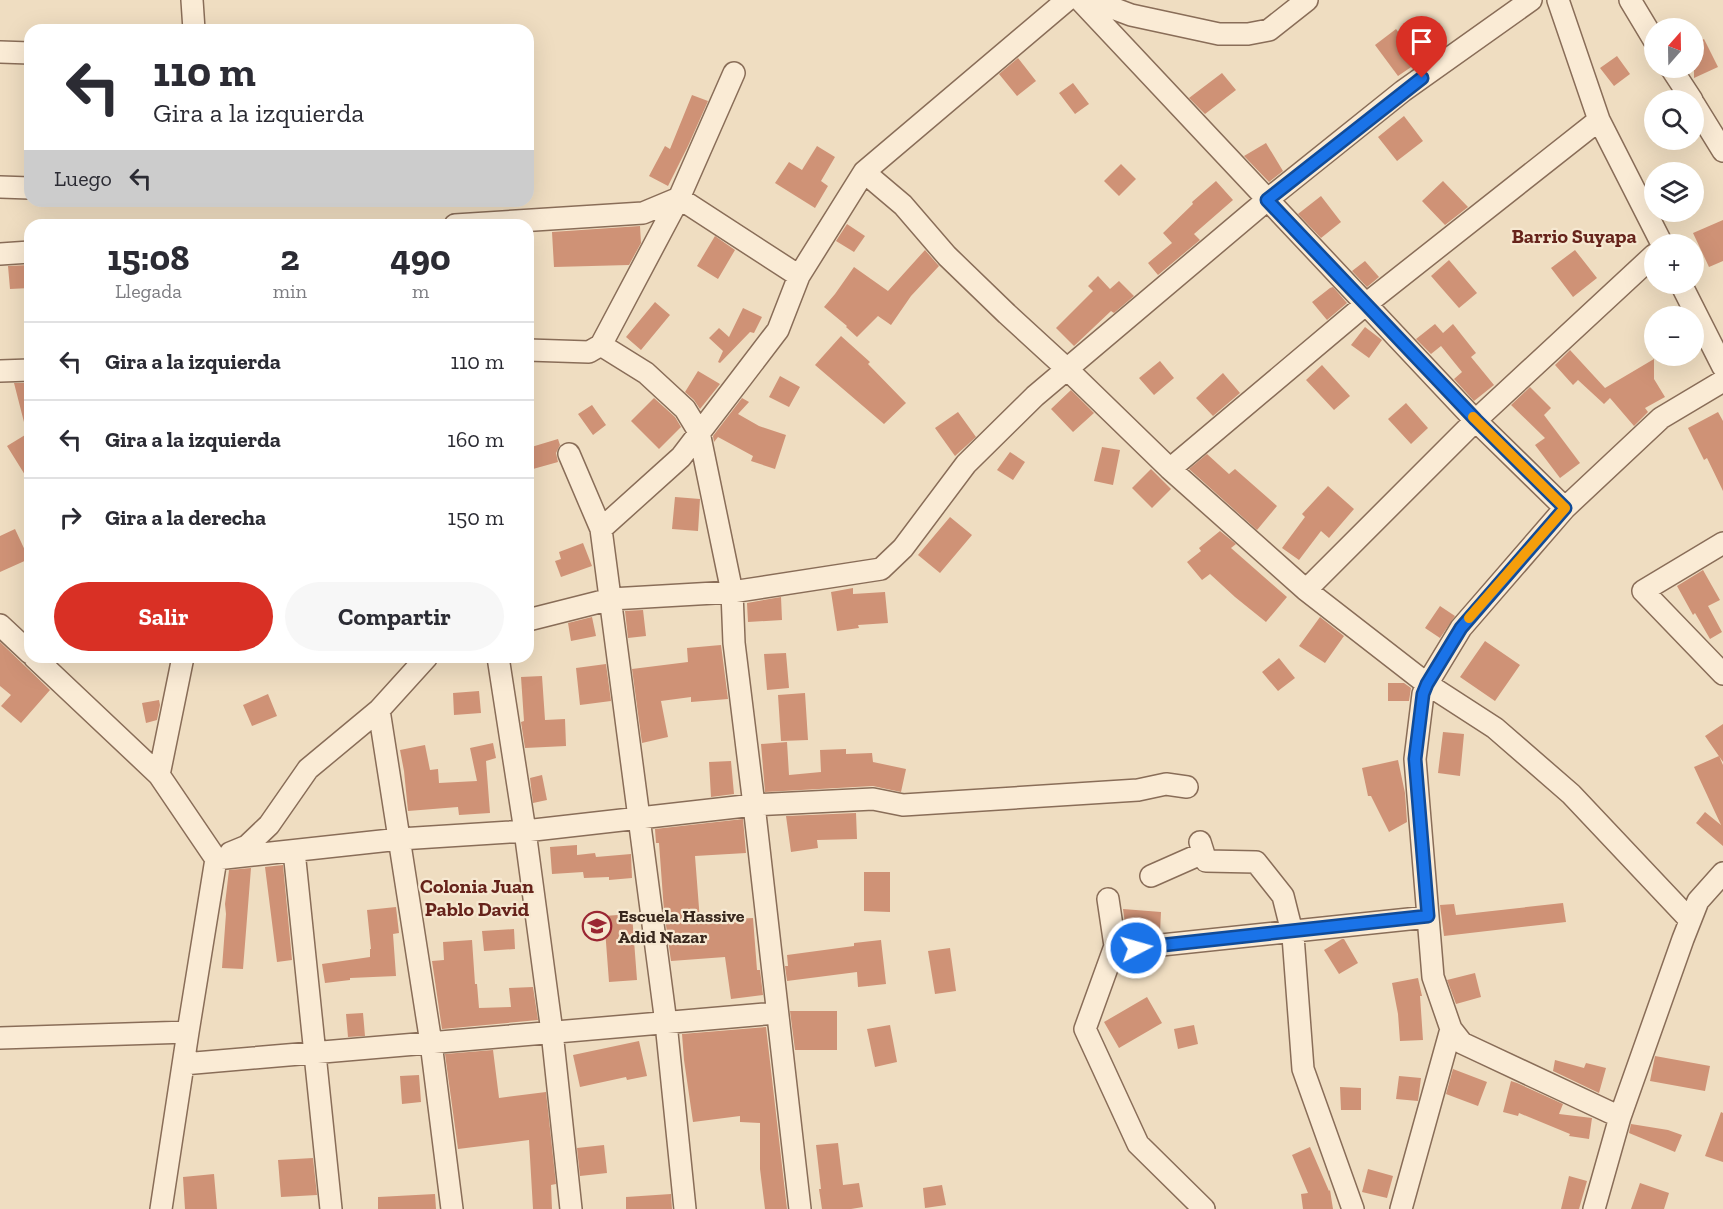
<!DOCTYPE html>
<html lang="es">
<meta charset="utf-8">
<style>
body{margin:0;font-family:"Zilla Slab",serif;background:#f7f7f7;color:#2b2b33;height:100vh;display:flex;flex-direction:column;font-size:22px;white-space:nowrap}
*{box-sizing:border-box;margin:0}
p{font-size:20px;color:#7c7c81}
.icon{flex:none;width:33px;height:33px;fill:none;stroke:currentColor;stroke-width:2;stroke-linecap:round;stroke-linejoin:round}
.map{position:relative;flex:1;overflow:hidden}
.drawer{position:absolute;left:24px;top:219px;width:510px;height:444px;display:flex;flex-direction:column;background:#fff;border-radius:18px;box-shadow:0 6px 24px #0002}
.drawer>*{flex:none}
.guide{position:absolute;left:24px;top:24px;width:510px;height:183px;border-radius:18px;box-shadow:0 6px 24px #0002;background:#fff;color:#2b2b33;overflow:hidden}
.needle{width:39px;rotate:20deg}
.tools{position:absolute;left:1644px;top:18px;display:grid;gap:12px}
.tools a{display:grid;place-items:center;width:60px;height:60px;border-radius:50%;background:#fff;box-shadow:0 6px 24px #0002;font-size:30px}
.pin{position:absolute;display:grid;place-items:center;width:51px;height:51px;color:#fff;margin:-62px -26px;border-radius:50% 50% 50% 0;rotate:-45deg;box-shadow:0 0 6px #0007}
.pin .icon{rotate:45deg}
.me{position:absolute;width:66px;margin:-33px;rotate:84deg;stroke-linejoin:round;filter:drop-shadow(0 0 4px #0008)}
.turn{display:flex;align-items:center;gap:21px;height:126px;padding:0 30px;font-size:27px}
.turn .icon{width:78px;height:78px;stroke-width:2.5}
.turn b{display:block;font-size:42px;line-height:51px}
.then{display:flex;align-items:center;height:57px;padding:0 30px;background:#0003;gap:12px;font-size:22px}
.eta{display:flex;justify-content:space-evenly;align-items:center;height:102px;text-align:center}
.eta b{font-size:36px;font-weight:800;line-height:42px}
.button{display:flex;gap:12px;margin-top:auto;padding:12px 30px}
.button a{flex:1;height:69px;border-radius:36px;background:#d93025;color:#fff;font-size:24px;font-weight:800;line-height:69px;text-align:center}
.button a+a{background:#f7f7f7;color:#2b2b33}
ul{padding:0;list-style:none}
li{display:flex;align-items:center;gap:18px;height:78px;padding:0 30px;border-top:2px solid #e1e1e2}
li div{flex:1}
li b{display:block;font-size:22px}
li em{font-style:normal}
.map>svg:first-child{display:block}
</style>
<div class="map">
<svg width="1723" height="1209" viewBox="0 0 1723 1209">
<rect width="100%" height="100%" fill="#efddc1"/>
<path fill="#cf9276" d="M1396,29L1420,61L1398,76L1375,45Z
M1704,39L1718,67L1694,78V44Z
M1617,56L1630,74L1614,86L1600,68Z
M1018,58L1036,81L1017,96L999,74Z
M1222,73L1236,90L1205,114L1189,98Z
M1073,83L1089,104L1075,114L1059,93Z
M692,95L708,101L688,146L668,186L649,176L665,146L670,149Z
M1404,116L1423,141L1397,161L1378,137Z
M1266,143L1283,171L1269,182L1244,156Z
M817,146L835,157L821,181L828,186L815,208L775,183L789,162L802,170Z
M1121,164L1136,179L1119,196L1104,181Z
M1216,181L1233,200L1194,234L1200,240L1158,275L1148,263L1172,243L1163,233L1193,204L1192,202Z
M1443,181L1468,207L1445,225L1422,201Z
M1321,196L1341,222L1321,238L1298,214Z
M1723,220V261L1709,267L1693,233Z
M847,224L865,236L854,252L836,241Z
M640,226L641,243L629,265L554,267L552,232Z
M715,236L735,250L718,279L697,266Z
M925,250L939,266L911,296L891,325L878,316L857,337L846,327L847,326L824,307L835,294L854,267L888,291Z
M1575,250L1597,278L1573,297L1551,268Z
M1449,260L1477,293L1459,308L1431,276Z
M1365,261L1379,277L1367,287L1352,271Z
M30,265V288L10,289L8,266Z
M1098,276L1110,289L1119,281L1134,296L1114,313L1111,311L1074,346L1056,328L1093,291L1088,286Z
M1333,287L1347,303L1327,320L1312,302L1330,288Z
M655,302L670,315L641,350L626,337Z
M743,308L762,317L754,333L750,332L720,363L718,362L723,351L709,338L719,328L729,337Z
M1435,324L1443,333L1453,324L1476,353L1471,357L1494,385L1474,401L1454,379L1462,372L1441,346L1431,354L1416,339Z
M1365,327L1382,340L1369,358L1351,345Z
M841,336L870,362L868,364L906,403L884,424L815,365Z
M1570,350L1605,388L1654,359V379L1665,397L1645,408L1648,412L1634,426L1610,398L1604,404L1578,380L1573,385L1555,365Z
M1160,361L1174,378L1154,395L1139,378Z
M1322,365L1350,396L1334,410L1306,380Z
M698,371L720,384L700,409L694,400L685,392Z
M1223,373L1240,393L1213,416L1196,398Z
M780,376L800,387L789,407L769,397Z
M14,383H30V425L25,426Z
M1530,387L1551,408L1544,415L1580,463L1560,478L1535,445L1545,438L1511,405Z
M1071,390L1094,413L1073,432L1051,409Z
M654,398L675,417L681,427L659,449L631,421Z
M742,398L749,402L738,414L759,426L786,435L775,469L751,461L753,456L718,437L714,442L713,436Z
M1406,403L1428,428L1411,444L1388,419Z
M592,405L606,425L593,435L578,414Z
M958,412L976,437L955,456L935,428Z
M1718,412L1723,421V491L1707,458L1704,460L1688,428Z
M30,432V483L7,446Z
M558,439L560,445L556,453L558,462L533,469L528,448Z
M1102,447L1120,450L1113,485L1094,481Z
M1010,452L1025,462L1013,480L997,470Z
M1207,454L1229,474L1235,469L1277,506L1257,530L1189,469Z
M1151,469L1171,489L1152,508L1132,488Z
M1328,486L1354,509L1329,538L1321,531L1299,560L1282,548L1305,517L1302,514Z
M675,497L700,499L698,531L672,529Z
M950,517L972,535L940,573L918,555Z
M15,529L29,559L0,572V536Z
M1220,531L1236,544L1231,548L1287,597L1266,622L1235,597L1210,574L1202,580L1187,562L1201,551L1199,548Z
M583,543L592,566L561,577L555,561L561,559L559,552Z
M1703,570L1720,600L1708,606L1722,632L1710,639L1695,613L1693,615L1677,586Z
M853,588V594L885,592L888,623L858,625L859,628L837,631L831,592Z
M781,597L782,620L748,622L747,603Z
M1440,606L1455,616L1440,638L1425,628Z
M643,610L646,636L628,638L625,611Z
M592,617L596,636L571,641L568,623Z
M1320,617L1344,636L1325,663L1299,646Z
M1485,641L1520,665L1495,701L1460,677Z
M0,642L50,690L21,723L1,706L11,695L0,686Z
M721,645L728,699L691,702V697L661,701L668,737L642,743L632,669L688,662L687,648Z
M786,653L789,688L767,690L764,654Z
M1279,658L1295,678L1278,691L1262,672Z
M606,664L611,701L580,705L576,668Z
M542,676L545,720L565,719L566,746L525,748L521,722L524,721L521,677Z
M1388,683H1404L1411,688L1409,701H1388Z
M479,691L481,713L454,715L453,693Z
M805,693L808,740L781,741L778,695Z
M268,694L277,716L252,726L243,705Z
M159,700L160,705L157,720L146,723L142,703Z
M1723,724V762L1705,736Z
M1443,732L1464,734L1460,776L1438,773Z
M787,742L789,775L821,772L820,750L846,749V754L872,753L873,762L906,769L901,792L873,786L765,792L761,744Z
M493,743L496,758L486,761L490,813L459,815L458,807L408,811L404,771L400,750L425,745L430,770L438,769L439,783L477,781L470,748Z
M1719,756L1723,765V846L1696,823L1705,812L1721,825L1694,767Z
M1398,760L1405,793L1407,822L1389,832L1371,796H1368L1362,768Z
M731,761L734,794L711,797L709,762Z
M542,775L547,800L533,803L530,778Z
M856,813L857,839L817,840L818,848L791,852L786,816Z
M743,819L746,853L695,856L700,921L753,918L757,970H760L763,995L731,999L725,957L671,961L664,911L659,843H656L655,829Z
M577,845V855L595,853L596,857L631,854L632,878L609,880V877L584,878L583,872L552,874L550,847Z
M283,865L292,960L277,962L265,867Z
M251,868L243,969L222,968L226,914L225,904L229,870Z
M864,872H890V912L864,911Z
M1563,903L1566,922L1444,936L1440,905L1454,904L1456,915Z
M396,907L399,933L393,934L396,976L350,978V980L325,983L322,964L370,957V949H371L367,910Z
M1123,909L1161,912L1160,932L1126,931Z
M632,914L637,980L609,982L604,916Z
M514,929L515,949L484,951L482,931Z
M1342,939H1344L1358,963L1339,974L1324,950Z
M472,940L475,984H477L479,1008L511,1007L509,988L533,987L538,1020L442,1029L432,961L444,960L443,942Z
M881,940L886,984L858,987L857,972L787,981L785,966H788L787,955L854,946V943Z
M950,948L956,991L935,994L928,951Z
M1475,973L1481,997L1456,1004L1447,980Z
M1418,978L1422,996H1420L1423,1040L1400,1041L1398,1014L1392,983Z
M1147,997L1162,1023L1119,1048L1104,1022Z
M790,1011H837V1050H795Z
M363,1013L365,1036L348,1037L346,1014Z
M890,1025L897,1062L875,1067L867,1029Z
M1194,1025L1198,1044L1178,1049L1174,1029Z
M766,1027L787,1209H765L760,1169V1123L740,1122V1116L693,1122L684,1060L682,1034Z
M639,1041L647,1076L627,1080L626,1077L580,1087L573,1055Z
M493,1050L499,1098L546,1092L556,1184L551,1185L552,1209H533L529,1140L458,1149L445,1054Z
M1655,1056L1710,1066L1705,1091L1650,1081Z
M1555,1060L1584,1068L1586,1063L1606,1068L1599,1093L1553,1071Z
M1453,1069L1487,1082L1478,1106L1446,1094Z
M419,1075L421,1102L402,1104L400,1076Z
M1399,1076L1421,1078L1418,1101L1396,1099Z
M1511,1081L1517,1083L1563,1104L1559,1114L1592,1118L1589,1139L1569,1136L1570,1134L1519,1113L1518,1116L1503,1112Z
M1340,1087L1361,1088V1110H1341Z
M1721,1112L1723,1113V1162L1705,1156Z
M1631,1124L1668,1130L1682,1135L1675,1152L1629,1133Z
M838,1143L843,1185L859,1183L863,1207L851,1209H822L819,1189H821L816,1145Z
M604,1145L607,1173L580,1176L577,1148Z
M1310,1147L1329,1191L1330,1190L1333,1209H1303L1301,1194L1308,1193L1292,1155Z
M313,1158L317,1195L281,1197L278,1160Z
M1368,1169L1393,1176L1387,1198L1362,1192Z
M214,1174L217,1209H185L183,1177Z
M1569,1176L1587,1181L1579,1209H1561Z
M1640,1183L1669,1193L1664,1209H1631Z
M942,1185L946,1205L925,1208L923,1188Z
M435,1194L436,1209H378V1197Z
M671,1194L672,1209H626V1197Z"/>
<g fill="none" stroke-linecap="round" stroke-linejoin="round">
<g stroke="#896d58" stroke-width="24">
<path id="minor" d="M192,0L194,30
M1080,0L1472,417L1565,508
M1091,0L1131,15L1219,34H1248L1269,30L1307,0
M1558,0L1599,120L1662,244
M1630,0L1654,40
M0,52L30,53
M1671,68L1692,100
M734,73L679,198L799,276
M1694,104L1723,151
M864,172L903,205L947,256L1007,314L1067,369L1170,469L1306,590L1427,684L1495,728L1571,794L1690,920
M0,187L30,188
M455,225L643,213L679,198L601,345L589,352L528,350
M0,254L30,252
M1681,284L1723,367
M601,345L646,373L685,409L699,432L732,592L734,643L754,805L800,1209
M0,371L30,370
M569,454L601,529
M1170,469L1366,304L1599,120
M1723,543L1643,591L1723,674
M1306,590L1476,420L1654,255
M528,620L611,599L732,592L881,569L903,548L966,464L1035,396L1267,200L1403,91L1531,0
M0,625L30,653
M34,657L159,775L216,859L188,1032L161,1209
M498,657L525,831L552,1032L571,1209
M379,710L431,1043L452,1209
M159,775L183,657
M1200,842L1206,861L1256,862L1283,896L1293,936L1303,1069L1353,1209
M294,851L331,1209
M230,853L247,846L269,825L308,769L379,710L427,657
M216,859L400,839L525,831L754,805L873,799L903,805L1138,790L1166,784L1187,787
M1151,876L1203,853
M1108,899L1115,946L1085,1029L1138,1144L1204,1209
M1114,950L1428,917
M0,1038L188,1032
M183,1064L777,1013
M1620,1117L1462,1043L1451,1029L1433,977L1415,759L1423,694L1427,684L1461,628L1565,508L1661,418L1723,381
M685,1209L666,1023L601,529L681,457L778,330L799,276L864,172L1067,0
M1401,1209L1451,1029
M1594,1209L1620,1117L1683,939L1698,901L1723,873"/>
</g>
<use href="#minor" stroke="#faebd5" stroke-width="21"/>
</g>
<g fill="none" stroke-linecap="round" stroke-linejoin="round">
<g stroke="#114b97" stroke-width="15">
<path id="route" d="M1136,948L1428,916L1415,759L1423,694L1427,684L1461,628L1565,508L1476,420L1267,200L1422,78"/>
</g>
<use href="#route" stroke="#1a73e8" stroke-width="10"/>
<path stroke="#f59e0b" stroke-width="10" d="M1469,618L1565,508L1473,417"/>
</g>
<defs>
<g id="school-ring" transform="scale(1.5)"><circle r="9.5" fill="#f6e8d1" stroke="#9a2633" stroke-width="1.5"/><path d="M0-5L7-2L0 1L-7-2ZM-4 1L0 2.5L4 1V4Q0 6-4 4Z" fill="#9a2633"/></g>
</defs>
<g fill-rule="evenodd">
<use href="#school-ring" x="597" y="926"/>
</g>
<g text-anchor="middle" stroke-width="4.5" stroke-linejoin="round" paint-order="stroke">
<g font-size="18" font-weight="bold" fill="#38271d" stroke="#f6e8d1" text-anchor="start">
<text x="618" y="922">Escuela Hassive<tspan x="618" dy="21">Adid Nazar</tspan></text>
</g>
<g font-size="20" font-weight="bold" fill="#66231b" stroke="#f6e8d1">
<text x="1574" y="243">Barrio Suyapa</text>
<text x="477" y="893">Colonia Juan<tspan x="477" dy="23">Pablo David</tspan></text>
</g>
</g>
</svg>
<div class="tools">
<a><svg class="needle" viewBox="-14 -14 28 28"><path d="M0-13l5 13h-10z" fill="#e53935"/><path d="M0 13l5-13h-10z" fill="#7c7c81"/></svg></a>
<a><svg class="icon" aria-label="search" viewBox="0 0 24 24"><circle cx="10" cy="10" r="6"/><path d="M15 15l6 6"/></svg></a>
<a><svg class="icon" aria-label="layers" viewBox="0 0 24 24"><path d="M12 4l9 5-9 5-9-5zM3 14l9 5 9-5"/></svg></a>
<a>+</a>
<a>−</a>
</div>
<div class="pin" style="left:1422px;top:78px;background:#d93025"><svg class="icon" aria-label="arrive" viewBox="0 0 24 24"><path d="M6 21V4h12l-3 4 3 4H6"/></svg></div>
<svg class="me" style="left:1136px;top:948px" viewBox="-20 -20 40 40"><circle r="17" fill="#1a73e8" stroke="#fff" stroke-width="3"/><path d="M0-11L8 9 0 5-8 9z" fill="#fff"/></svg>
<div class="guide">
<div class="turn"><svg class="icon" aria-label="left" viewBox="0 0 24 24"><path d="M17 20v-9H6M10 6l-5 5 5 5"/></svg><div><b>110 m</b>Gira a la izquierda</div></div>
<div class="then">Luego<svg class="icon" aria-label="left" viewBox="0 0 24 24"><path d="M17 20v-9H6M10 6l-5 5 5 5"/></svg></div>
</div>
<section class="drawer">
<div class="eta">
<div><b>15:08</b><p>Llegada</p></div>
<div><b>2</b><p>min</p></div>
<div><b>490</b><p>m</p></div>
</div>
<ul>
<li><svg class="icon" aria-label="left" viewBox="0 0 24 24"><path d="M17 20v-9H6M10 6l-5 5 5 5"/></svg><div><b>Gira a la izquierda</b></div><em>110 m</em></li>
<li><svg class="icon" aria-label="left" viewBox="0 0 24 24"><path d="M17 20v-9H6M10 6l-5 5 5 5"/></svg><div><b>Gira a la izquierda</b></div><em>160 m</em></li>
<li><svg class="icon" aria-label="right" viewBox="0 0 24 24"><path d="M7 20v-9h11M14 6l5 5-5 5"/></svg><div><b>Gira a la derecha</b></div><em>150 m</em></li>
</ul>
<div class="button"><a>Salir</a><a>Compartir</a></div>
</section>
</div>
